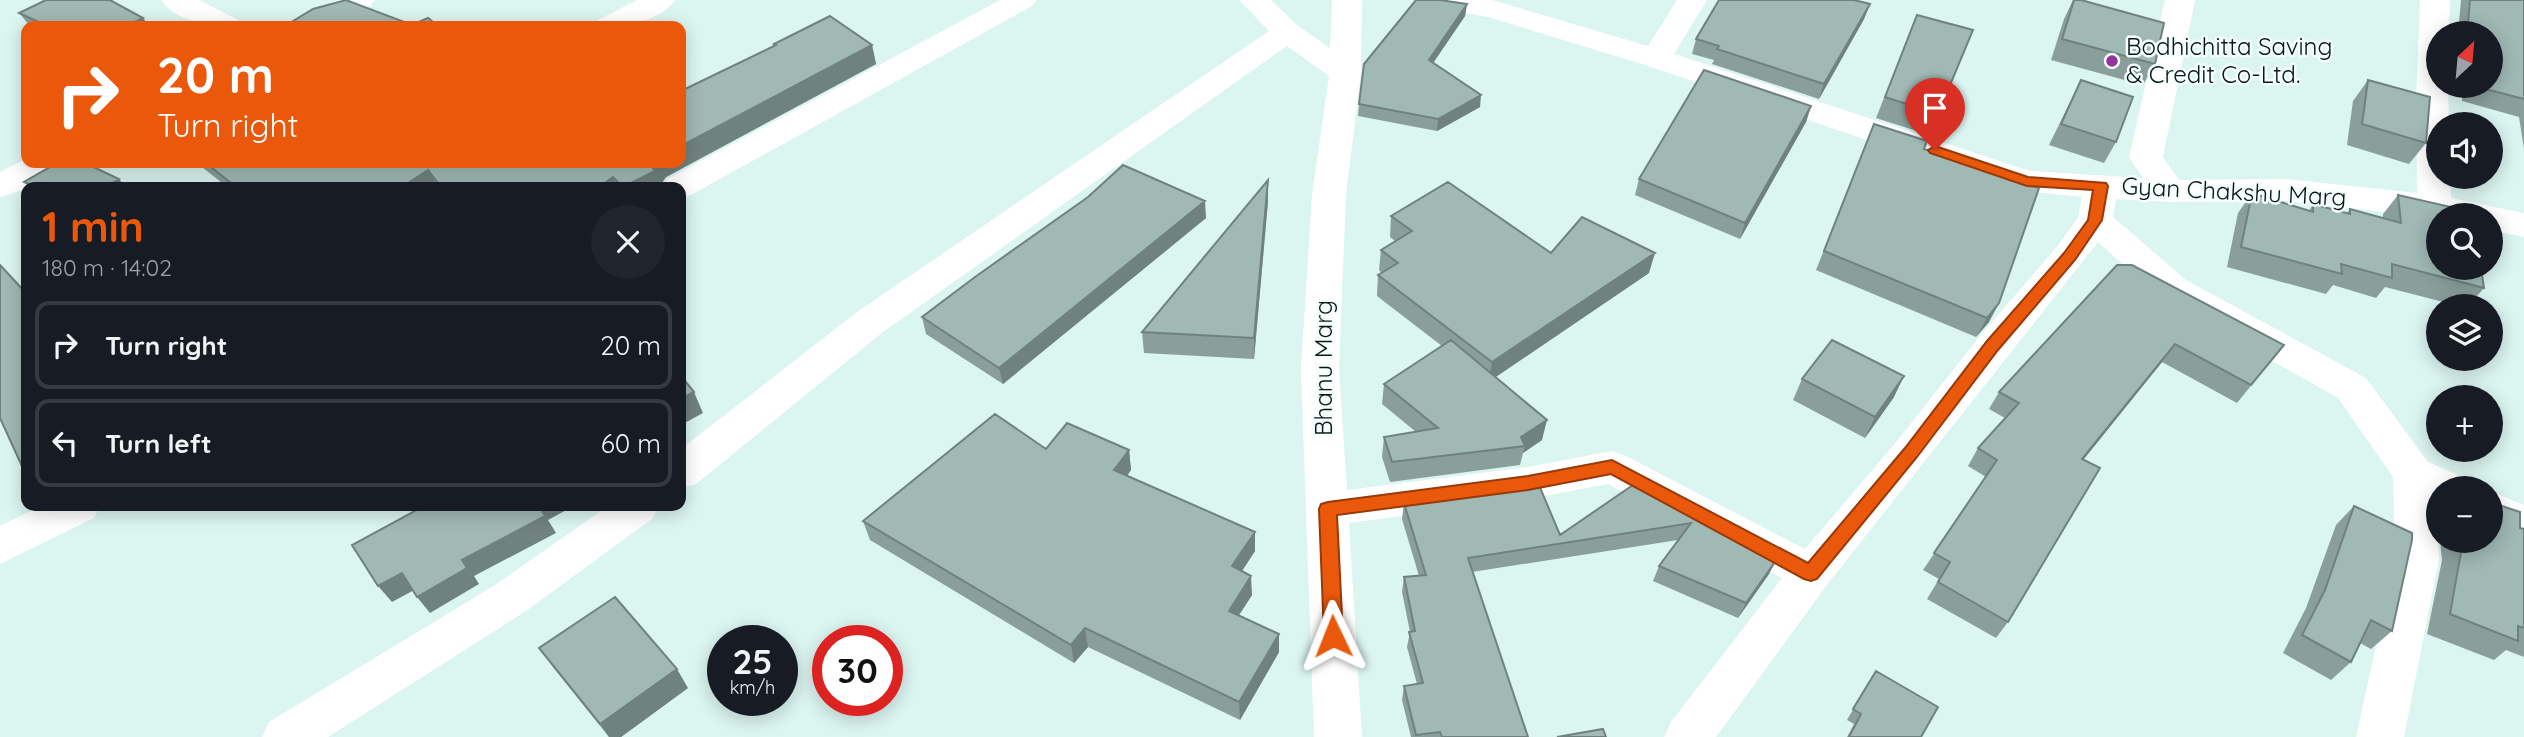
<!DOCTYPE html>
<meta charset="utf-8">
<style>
body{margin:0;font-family:Quicksand,sans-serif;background:#20242c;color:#f1f3f6;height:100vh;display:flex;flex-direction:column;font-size:26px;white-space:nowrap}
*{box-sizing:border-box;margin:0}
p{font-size:23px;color:#9ea1a6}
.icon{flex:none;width:38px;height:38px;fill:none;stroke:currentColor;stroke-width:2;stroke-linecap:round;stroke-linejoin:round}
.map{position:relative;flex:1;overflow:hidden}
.side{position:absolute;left:21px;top:182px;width:665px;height:329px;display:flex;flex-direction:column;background:#171b24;border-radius:14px;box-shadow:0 4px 18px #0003}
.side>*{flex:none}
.banner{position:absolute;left:21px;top:21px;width:665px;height:147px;border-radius:14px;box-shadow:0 4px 18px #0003;background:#ea580c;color:#fff;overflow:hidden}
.needle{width:46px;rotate:26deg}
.fabs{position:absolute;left:2426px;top:21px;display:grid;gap:14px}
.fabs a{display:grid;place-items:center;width:77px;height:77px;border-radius:50%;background:#171b24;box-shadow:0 4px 18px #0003;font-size:35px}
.speed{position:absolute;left:707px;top:625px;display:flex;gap:14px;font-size:35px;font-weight:700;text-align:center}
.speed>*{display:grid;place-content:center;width:91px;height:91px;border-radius:50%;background:#171b24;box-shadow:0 4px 18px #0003;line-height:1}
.speed small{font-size:18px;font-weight:400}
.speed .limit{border:10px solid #d22;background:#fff;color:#111}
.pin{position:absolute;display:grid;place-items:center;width:60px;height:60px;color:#fff;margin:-72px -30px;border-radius:50% 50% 50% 0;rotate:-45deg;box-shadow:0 0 7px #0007}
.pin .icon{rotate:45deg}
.me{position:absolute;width:77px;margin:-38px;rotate:358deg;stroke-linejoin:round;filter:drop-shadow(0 0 5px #0008)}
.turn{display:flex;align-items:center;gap:24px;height:147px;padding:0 21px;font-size:32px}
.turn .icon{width:91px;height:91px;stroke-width:2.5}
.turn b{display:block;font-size:49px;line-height:60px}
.round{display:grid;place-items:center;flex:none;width:74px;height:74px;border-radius:37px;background:#20242c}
.overview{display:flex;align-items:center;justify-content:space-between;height:119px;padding:0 21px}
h1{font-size:42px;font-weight:700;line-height:52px;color:#ea580c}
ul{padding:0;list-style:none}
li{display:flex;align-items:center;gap:21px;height:88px;margin:0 14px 10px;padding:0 7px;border:4px solid #363941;border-radius:14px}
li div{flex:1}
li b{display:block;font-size:26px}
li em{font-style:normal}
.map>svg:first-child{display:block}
</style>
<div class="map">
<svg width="2524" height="737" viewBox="0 0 2524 737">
<rect width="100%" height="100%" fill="#dbf5f1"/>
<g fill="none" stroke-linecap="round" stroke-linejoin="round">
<path fill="#fff" fill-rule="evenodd" d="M161,0H199L238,20L242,26C216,27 178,24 161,0Z
M337,0H375C358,24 320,27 294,26L298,20Z
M637,0H675C658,24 620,27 594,26L598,20Z
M1000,0H1037L1032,6L691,195L681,198V187H662L667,179Z
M1239,0H1271L1298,26L1330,48L1332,0H1362L1361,73L1346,195L1339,369L1347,490L1528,467L1612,451L1626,456L1805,549L1897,441L1980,336L2056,248L2078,218L2082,197L2015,190L1645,65L1488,17L1419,6L1414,0H1492L1648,46L1677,0H1707L1674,54L2030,171L2143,178L2129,157L2165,0H2195L2163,157L2179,180L2286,179L2417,193L2416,103L2420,0H2450L2449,33H2438V86H2448L2449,124H2438V177H2450L2451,198L2524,213V237L2490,230V215H2438V218L2286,201L2169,202L2116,199L2113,217L2186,280L2366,378L2428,462L2460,476L2466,488H2438V502L2435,501L2439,559L2404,737H2356L2395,559L2393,477L2338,398L2160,298L2098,242L1826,586L1716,737H1664L1671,722L1782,578L1608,484L1528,499L1349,523L1362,737H1314L1301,369L1312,195L1329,76L1287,46L883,332L696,484L681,488V449L857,312L1269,31Z
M26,159V163H62C51,180 19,192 0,197V172Z
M2490,491L2524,505V541L2490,527Z
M41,506H100L94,518L0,564V526Z
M608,506H659L653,518L526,611L328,737H262L269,722L495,585Z"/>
</g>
<path fill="#8a9f9c" d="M2073,0L2155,64L2143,85L2051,60L2064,19Z
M2461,0H2524V149L2519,117L2462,101V86H2490V33H2458Z
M1467,4L1465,16L1433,63L1480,107L1437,131L1358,116L1359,104Z
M1870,4L1864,19L1819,99L1712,64L1714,60L1692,54L1696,39Z
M19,13L143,18L149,26H30Z
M1917,15L1938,114L1929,135L1876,118Z
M774,44L872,45L876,64L666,177L661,184L662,187H227L197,163H681L774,46Z
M2081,80L2116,142L2104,163L2049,145Z
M2368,80L2426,143L2409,164L2347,145L2353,101Z
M1811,106L1806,122L1740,239L1635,195L1639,179Z
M1874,124L1924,149L1989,322L1976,337L1816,270Z
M2252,193L2309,211L2313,204L2347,213L2350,209L2383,218V214L2398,195L2484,288L2468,306H2459L2385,287L2376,298L2333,285L2326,294L2227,267L2238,213Z
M1268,201L1254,359L1144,353L1142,332Z
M1391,216L1551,253L1649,273L1496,377L1542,440L1523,453L1520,465L1390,482L1382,457L1384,437L1416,432L1382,404L1384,384L1442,346L1377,296L1378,275L1382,273L1379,270L1381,250L1395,241L1390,237Z
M1206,218L1003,384L926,334L922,317Z
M2117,265L2284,345L2237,403L2162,362L2084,459L2008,622L1996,638L1927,599L1939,579L1923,570L1986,477L1968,466L1978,448L2005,418L1989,409L1999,392Z
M1802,379L1894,397L1865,438L1793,400Z
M1046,449L1129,450L1131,470L1127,476L1255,551L1242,571L1252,595L1239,615L1279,634V652L1240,720L1088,647L1074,663L870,540L863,521Z
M1404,503L1560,535L1694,518L1769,574L1738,618L1653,581L1659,566L1678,540L1472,572L1528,737H1411L1402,700L1404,686L1417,684L1407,647L1410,632L1402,592L1404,577L1419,576L1402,519Z
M2354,506L2392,631L2371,649L2360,643L2351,662L2331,680L2283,653L2306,608L2336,525Z
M2520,528L2524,529V657L2506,650L2494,660L2427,634L2442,560L2440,541H2490Z
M539,648L688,688L621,737H609L553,667Z
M1869,681L1921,737H1847L1854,724L1847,720Z"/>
<path fill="#70827f" d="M1467,4L1465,16L1427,72L1429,60Z
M1870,4L1864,19L1819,99L1824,84Z
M143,18L149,26H127Z
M872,45L876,64L666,177L661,184L662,187H623L655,163H681V146Z
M1481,95L1480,107L1437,131L1438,119Z
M1811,106L1806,122L1740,239L1745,223Z
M428,170L438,187H402Z
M613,177L618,187H599Z
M119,179L125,187H106Z
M1268,180V201L1254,359V338Z
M1205,201L1206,218L1003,384L999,368Z
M1655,253L1649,273L1488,382L1492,362Z
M1999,303L1989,322L1976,337L1987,318Z
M2175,344L2162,362L2070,476L2082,459Z
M1904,376L1894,397L1865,438L1875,417Z
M694,392L703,413L681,425V399Z
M1547,420L1542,440L1523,453L1525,446L1521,437Z
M1129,450L1131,470L1116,490L1114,470Z
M539,506H568L570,508L548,520L556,533L474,576L479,584L430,613L417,597L462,560Z
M1255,532V551L1232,586V566Z
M1777,559L1769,574L1738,618L1746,603Z
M402,573L416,589L392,602L378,586Z
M1251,576L1252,595L1230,629L1229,611Z
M1085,628L1088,647L1074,663L1071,645Z
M1279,634V652L1240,720L1239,702Z
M677,669L688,688L621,737H609L600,724Z"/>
<path fill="#a0b9b5" stroke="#70827f" stroke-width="2" d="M46,0H110L143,18L127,26H47L19,13Z
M346,0L412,25L428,18L438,26H285L313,9Z
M1416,0H1440L1467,4L1429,60L1481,95L1438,119L1359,104L1364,64Z
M1719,0H1854L1870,4L1824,84L1717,49L1719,46L1696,39Z
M2074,0H2081L2164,23L2155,64L2062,39Z
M2470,0H2524V99L2474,86H2490V33H2475V25L2468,23Z
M1917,15L1973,30L1938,114L1885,97Z
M830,16L872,45L681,146V91L776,45L774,44Z
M1704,70L1811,106L1745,223L1639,179Z
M2081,80L2133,97L2116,142L2061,124Z
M2368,80L2430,97L2426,143L2362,124Z
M1874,124L1927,141L1924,149L2039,188L1999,303L1987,318L1824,251Z
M57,163H85L119,179L106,187H35L24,182Z
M206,163H655L652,167L655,171L623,187L613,177L599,187H441L428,170L402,187H236Z
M1123,165L1205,201L999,368L922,317L975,277L1088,197Z
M1268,180L1254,338L1142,332Z
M1448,182L1551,253L1582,217L1655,253L1492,362L1378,275L1398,263L1381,250L1412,231L1391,216Z
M2252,193L2313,212V204L2350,214V209L2401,223L2398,195L2473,212L2474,215H2438V268H2481L2484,288L2392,264V278L2341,264L2342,274L2241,247Z
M0,265L26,293V475L0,418Z
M2117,265H2132L2284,345L2251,385L2175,344L2082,459L2100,468L2008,622L1938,582L1950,562L1934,553L1997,460L1978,448L2019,403L1999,392Z
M1451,340L1547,420L1521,437L1525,446L1392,462L1384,437L1438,428L1384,384Z
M1832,340L1904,376L1875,417L1802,379Z
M681,376L694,392L681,399Z
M995,414L1046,449L1067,423L1129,450L1114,470L1255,532L1232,566L1251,576L1229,611L1279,634L1239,702L1085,628L1071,645L863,521Z
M1636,483L1682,508L1694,518L1715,526L1777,559L1746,603L1659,566L1691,523L1468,558L1528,737H1442L1440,732L1416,735L1404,686L1423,683L1409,632L1415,631L1404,577L1426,575L1404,503L1539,485L1560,535Z
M2490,502L2520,512V528L2524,529V628L2518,626V641L2450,614L2463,541H2490Z
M424,506H539L545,516L462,560L467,568L417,597L402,573L378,586L352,545Z
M2354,506L2412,533V540L2392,631L2371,620L2351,662L2302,635L2325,590Z
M615,597L677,669L600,724L539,648Z
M1876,671L1938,707L1921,737H1849L1861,714L1853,709Z
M1603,729L1606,737H1557Z"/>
<path fill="#ea580c" stroke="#983908" stroke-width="2" d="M1935,146L2028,177L2106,183L2108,186L2102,220L2075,260L1998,350L1917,457L1817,579L1811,581L1804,579L1611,474L1528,490L1337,515L1343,636L1340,642L1333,644L1327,642L1324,636L1319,509L1321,504L1328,502L1528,476L1612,460L1808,563L1905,448L1987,341L2064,253L2088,220L2093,190L2027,186L1930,153L1928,150Z"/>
<circle fill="#94339b" stroke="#f4fffd" stroke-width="2.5" cx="2112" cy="61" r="7"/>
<g text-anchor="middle" stroke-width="5" stroke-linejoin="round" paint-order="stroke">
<g font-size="24" fill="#0b1513" stroke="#f4fffd" text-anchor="start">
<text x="2126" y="55">Bodhichitta Saving<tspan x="2126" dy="28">&amp; Credit Co-Ltd.</tspan></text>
</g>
<g font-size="24" fill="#0b1513" stroke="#f4fffd">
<text transform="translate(2234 192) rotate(3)" y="8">Gyan Chakshu Marg</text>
<text transform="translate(1324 368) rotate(-90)" y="8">Bhanu Marg</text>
</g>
</g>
</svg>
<div class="fabs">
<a><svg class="needle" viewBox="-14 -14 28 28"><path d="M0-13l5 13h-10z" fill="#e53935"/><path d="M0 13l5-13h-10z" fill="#9ea1a6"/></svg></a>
<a><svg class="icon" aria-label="sound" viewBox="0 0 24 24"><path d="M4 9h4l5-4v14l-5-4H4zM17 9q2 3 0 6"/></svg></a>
<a><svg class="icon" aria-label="search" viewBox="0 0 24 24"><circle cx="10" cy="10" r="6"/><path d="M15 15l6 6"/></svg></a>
<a><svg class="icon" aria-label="layers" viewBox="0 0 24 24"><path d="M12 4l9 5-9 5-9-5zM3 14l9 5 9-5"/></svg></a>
<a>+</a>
<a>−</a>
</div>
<div class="speed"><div>25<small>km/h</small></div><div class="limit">30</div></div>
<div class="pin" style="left:1935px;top:150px;background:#d93025"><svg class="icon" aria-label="arrive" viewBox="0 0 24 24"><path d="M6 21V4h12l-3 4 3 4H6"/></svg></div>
<svg class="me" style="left:1333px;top:636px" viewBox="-20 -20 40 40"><path d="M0-17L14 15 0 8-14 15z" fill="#ea580c" stroke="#fff" stroke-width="4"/></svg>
<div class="banner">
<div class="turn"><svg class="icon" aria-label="right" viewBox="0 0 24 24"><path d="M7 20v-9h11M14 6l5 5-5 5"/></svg><div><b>20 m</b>Turn right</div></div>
</div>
<section class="side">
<div class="overview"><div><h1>1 min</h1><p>180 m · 14:02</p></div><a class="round"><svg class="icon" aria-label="close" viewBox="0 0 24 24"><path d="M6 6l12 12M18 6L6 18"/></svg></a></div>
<ul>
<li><svg class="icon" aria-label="right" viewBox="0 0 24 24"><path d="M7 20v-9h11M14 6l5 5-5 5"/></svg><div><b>Turn right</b></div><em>20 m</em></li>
<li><svg class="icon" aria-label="left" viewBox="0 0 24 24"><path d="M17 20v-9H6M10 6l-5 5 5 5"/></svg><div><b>Turn left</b></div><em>60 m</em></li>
</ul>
</section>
</div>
